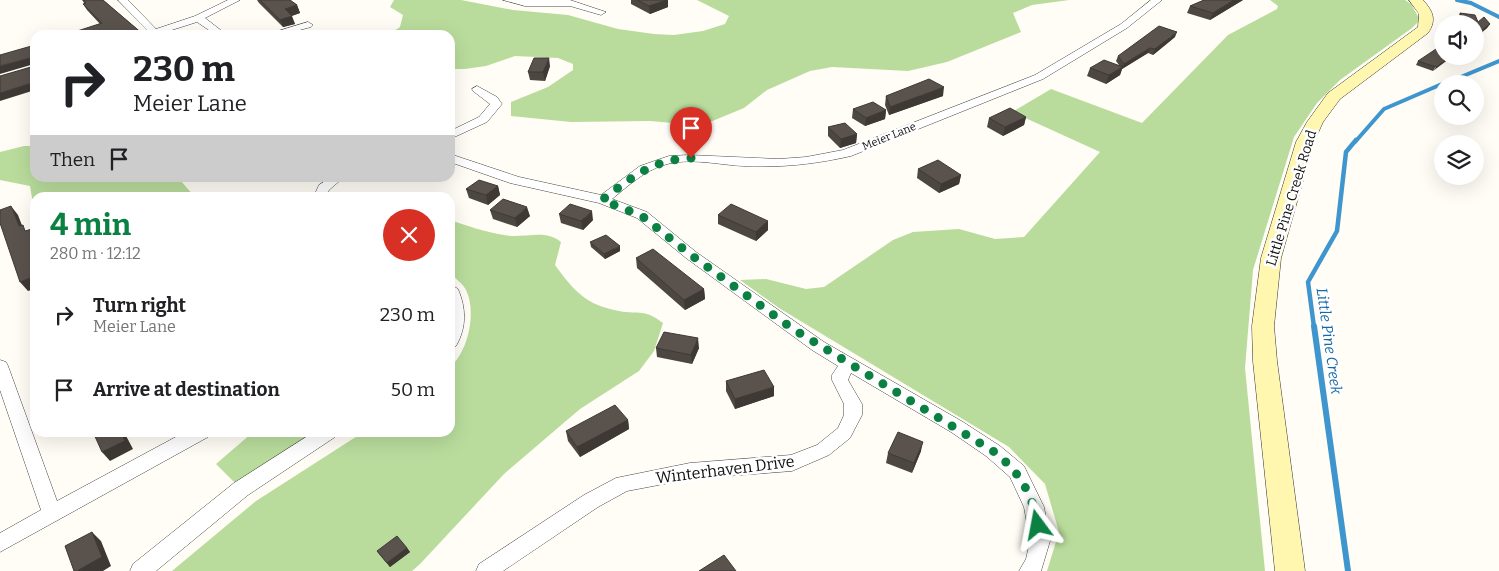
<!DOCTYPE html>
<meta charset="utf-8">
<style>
body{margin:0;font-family:Bitter,serif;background:#f6f6f6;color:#202124;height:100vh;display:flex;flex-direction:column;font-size:19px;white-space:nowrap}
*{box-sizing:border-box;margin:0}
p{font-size:16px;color:#757577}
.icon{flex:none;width:28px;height:28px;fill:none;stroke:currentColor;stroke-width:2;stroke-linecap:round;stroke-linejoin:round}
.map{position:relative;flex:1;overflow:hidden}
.side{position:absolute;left:30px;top:192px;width:425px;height:245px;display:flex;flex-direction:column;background:#fff;border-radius:15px;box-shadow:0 5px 20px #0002}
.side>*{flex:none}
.hud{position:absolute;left:30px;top:30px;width:425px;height:152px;border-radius:15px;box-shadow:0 5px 20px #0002;background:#fff;color:#202124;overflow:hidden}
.fabs{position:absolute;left:1434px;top:15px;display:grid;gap:10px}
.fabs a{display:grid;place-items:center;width:50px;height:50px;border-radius:50%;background:#fff;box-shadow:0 5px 20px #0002;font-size:25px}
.pin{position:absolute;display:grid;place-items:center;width:42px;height:42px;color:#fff;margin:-51px -21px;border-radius:50% 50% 50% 0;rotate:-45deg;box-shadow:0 0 5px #0007}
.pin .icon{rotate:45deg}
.me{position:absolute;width:55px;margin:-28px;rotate:347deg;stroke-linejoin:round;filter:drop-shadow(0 0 4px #0008)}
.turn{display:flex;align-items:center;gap:18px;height:105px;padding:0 20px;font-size:22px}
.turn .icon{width:65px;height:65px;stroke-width:2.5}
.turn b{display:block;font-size:35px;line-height:42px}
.then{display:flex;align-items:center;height:48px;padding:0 20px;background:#0003;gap:10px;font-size:19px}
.round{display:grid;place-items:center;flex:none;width:52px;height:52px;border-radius:26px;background:#f6f6f6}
.overview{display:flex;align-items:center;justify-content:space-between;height:85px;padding:0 20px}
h1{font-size:30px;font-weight:700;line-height:38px;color:#0b8043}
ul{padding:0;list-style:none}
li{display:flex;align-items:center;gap:15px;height:75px;padding:0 20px}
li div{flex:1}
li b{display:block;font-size:19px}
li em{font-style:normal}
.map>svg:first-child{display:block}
</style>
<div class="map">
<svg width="1499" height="571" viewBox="0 0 1499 571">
<rect width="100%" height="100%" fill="#fffdf5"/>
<path fill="#b9dc9c" d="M394,0H461L513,10L568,15L618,29L654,34L674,35L703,31L725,24L729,16L697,0H1069L1032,5L1013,13L1021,32L947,62L908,71L832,67L810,71L767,90L744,108L710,122L695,125L650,121L571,122L511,116V102L548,87L573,70V64L558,58L515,56L486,66L465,69H450V35H388L400,27L403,15L390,7Z
M1270,0H1405L1411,4L1420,20L1412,28L1340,80L1317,103L1294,137L1253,270L1245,368L1265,571H1047L1059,532L1045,484L1009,447L779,308L740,280L766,279L806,289L824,287L893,240L913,232L959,229L995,239L1024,237L1100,152L1012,112L1051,89L1142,123L1228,35L1277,9L1278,6Z
M24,146H35V178H173L180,180L195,197L35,198V216L30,186L0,180V152Z
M450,220C468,226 485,232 504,235C523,239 545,228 561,242L555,265C574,291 586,305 619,311C641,315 643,308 663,323L654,351L639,371L580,409L504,474L420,564L412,571H172L256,501L362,433L450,432V367C468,352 477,312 466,290C463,284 455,278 450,273Z
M252,433H329L241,489L216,464Z"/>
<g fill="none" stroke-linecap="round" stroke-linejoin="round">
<path stroke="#3f96cf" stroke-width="4" d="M1457,0L1471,3L1499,17
M1444,84L1499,61
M1355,142L1384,109L1442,84"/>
<path stroke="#3f96cf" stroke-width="4.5" d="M1314,327L1308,282L1337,231L1346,152L1356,140"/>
<path stroke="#3f96cf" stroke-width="6" d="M1314,326L1348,571"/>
<g stroke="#444" stroke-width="1">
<path id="street" d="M118,0H128L156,29L195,16L228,0H240L205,18L227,35H216L197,22L156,35H141L148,31Z
M503,0H570L606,12L601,15L570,6H525Z
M1151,0H1162L1127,28L1043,79L851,156C816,164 781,168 744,166C719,165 689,157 664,165C644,171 628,186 612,199L647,212L696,252L824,342L963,422L1000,446L1024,466L1044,507L1050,541L1041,571H1019L1026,559L1030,541L1024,507L1010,477L986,456L951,432L851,373L848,380L862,404V415L850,438L829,455L792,471L690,479L627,491L598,507L503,571H476L479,564L584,495L616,478L690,463L791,455L817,445L838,428L844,415V404L832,380V375L838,366L812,350L686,258L637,218L599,203L510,183L450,162V154L519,177L601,195L640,166L669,156L689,155L779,159L806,157L843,150L1035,75L1121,24Z
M308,22L313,25L311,27L281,35H265Z
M477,86L497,97L502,104L487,122L450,139V131L479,117L490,104L473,91L472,89Z
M330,178H343L329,190L326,198H313L319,185Z
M450,284L458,289C466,308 467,327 456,346L450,348Z
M0,360L6,362L8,366L57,501L185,432H211L208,437L0,552V533L41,510L0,390Z
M314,432H338L335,437L248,495L156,571H130L133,564L234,483Z"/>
</g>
<g stroke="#333" stroke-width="1">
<path id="secondary" d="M1409,0H1423C1433,11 1437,20 1428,33L1340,99L1323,122L1314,142L1281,258L1274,326L1277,361L1305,571H1275L1253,361L1252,326L1261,258L1296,142L1307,122L1328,93L1418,27L1419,14Z"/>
</g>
<use href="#street" fill="#fff" fill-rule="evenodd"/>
<use href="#secondary" fill="#fff6b0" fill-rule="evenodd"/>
</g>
<path fill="#4d4742" d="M82,0H103L144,35L100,24L87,10L83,4H85Z
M257,0H290L297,5L300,13L291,16L295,24L283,27L259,3Z
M631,0H668V7L650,14L631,4Z
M1204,0H1243L1210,20L1187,13L1190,6Z
M1460,13L1478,22L1490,24L1487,28L1482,32L1480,37L1475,40V24H1461L1458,17Z
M1175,37L1153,55L1148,53L1122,69L1120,75L1106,84L1087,76L1090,68L1119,65L1116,61L1118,56Z
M1442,56L1433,71L1416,65L1418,61Z
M550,66L545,81L530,80L528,72Z
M886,96H943L889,115L885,105Z
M853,109L886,110L885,119L865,126L852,118Z
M1026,117L1024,125L1003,136L987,127L989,118Z
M828,127L857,134L856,143L840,148L828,136Z
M918,169L961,175L959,184L939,193L917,178Z
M498,186L500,195L488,205L469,198L466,189Z
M490,210L530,216L517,227L493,219Z
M559,214L593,220L583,230L561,223Z
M718,215L768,221V230L756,241L718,224Z
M590,242L620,251L605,259L591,247Z
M636,258L704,289L705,299L685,310L637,268Z
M656,348H699L692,364L657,357Z
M726,381L774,387V396L735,409L726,391Z
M628,420L629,429L580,457L568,441L566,431Z
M921,451L912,473L886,463L888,453Z
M407,548L410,552L390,567L380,555L377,551Z"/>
<path fill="#3f3936" d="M668,0V7L650,14L649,6Z
M1234,0H1243L1210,20L1213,13Z
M297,5L300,13L289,17L285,9Z
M292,16L295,24L283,27L280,20Z
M1490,24L1487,28L1479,35L1481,31Z
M1177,32L1175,37L1153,55L1155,49Z
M1482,33L1480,37L1475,40V38Z
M1150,48L1148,53L1122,69L1120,75L1106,84L1109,75L1122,67L1124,64Z
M1450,56H1453L1433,71L1436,67Z
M30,58L34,64L0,74V66Z
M549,58L550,66L545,81L543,72Z
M35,82V90L0,101V93Z
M944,87L943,96L889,115L890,107Z
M886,110L885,119L865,126L866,118Z
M1026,117L1024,125L1003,136L1005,127Z
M857,134L856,143L840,148L841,139Z
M961,175L959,184L939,193L941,184Z
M498,186L500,195L488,205L486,195Z
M11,206L18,215L26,236L19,226Z
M527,207L530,216L517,227L515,218Z
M592,211L593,220L583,230L581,221Z
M768,221V230L756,241V232Z
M620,246V251L605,259L604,254Z
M35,276V289L28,291L20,282Z
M704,289L705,299L685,310L684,300Z
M698,338L699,348L692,364L691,355Z
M774,387V396L735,409V399Z
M628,420L629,429L580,457L577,447Z
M121,432H124L133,449L110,461L102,452Z
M923,442L921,451L912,473L914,463Z
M92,532L101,541L111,566L103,571H77Z
M407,548L410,552L390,567L387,563Z"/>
<path fill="#5a524d" stroke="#3f3936" d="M84,0H103L144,35H65L102,23L83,4L86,3Z
M260,0H290L297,5L285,9L292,16L280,20Z
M637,0H667L649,6Z
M1204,0H1234L1213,13L1190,6Z
M1460,13L1475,15L1478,22L1484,17L1490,24L1481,31L1482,33L1475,38V24H1463L1464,22Z
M1159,26L1177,32L1155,49L1150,48L1124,64L1118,56Z
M35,45V82L0,93V76L31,67L33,59L30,58L0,66V55Z
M1442,45V56H1450L1436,67L1418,61Z
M534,58H549L543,72H528Z
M1104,60L1123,67L1109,75L1090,68Z
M929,79L944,87L890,107L886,96Z
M873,102L886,110L866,118L853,109Z
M1010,108L1026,117L1005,127L989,118Z
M845,123L857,134L841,139L828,127Z
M938,160L961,175L941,184L918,169Z
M479,180L498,186L486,195L466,189Z
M503,199L527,207L515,218L490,210Z
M570,204L592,211L581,221L559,214Z
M731,204L768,221L756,232L718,215Z
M11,206L19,226L23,225L25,231L32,229L35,237V276L20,282L0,223V210Z
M606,235L620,246L604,254L590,242Z
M653,249L704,289L684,300L636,258Z
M664,332L698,338L691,355L656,348Z
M764,370L774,387L735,399L726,381Z
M615,405L628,420L577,447L566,431Z
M93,432H121L125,441L102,452Z
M898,432L923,442L914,463L888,453Z
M92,532L102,557L77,571H74L65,546Z
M397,536L407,548L387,563L377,551Z
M724,555L736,571H699Z"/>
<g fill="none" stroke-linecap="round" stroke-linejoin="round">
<path stroke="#0b8043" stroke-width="9" stroke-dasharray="0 16.2" d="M691,158C651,160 633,177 602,200L642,216L691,255L793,329L993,451C1019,471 1032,493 1038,525"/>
</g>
<g text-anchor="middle" stroke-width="5" stroke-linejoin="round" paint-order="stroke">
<g font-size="11" fill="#111" stroke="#fff">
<text transform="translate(889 136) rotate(-22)" y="4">Meier Lane</text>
</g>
<g font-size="14" fill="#111" stroke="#fff">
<text transform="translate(1291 198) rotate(-73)" y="5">Little Pine Creek Road</text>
</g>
<g font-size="15" font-style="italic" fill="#1768a6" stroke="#fff">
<text transform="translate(1329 341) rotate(82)" y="5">Little Pine Creek</text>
</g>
<g font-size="16" fill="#111" stroke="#fff">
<text transform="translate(725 469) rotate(-7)" y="6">Winterhaven Drive</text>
</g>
</g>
</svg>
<div class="fabs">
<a><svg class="icon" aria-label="sound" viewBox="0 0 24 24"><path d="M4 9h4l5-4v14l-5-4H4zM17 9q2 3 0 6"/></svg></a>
<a><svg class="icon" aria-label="search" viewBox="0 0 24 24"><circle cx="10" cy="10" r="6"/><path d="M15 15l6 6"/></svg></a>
<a><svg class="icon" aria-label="layers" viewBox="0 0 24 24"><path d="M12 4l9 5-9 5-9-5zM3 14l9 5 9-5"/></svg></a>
</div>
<div class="pin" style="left:691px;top:158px;background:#d93025"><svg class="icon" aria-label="arrive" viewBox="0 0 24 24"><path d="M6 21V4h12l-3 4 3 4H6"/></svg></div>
<svg class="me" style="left:1038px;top:525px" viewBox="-20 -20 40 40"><path d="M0-17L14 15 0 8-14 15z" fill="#0b8043" stroke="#fff" stroke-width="4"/></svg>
<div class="hud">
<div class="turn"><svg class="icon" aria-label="right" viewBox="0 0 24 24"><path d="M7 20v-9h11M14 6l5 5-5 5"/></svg><div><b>230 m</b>Meier Lane</div></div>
<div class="then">Then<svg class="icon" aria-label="arrive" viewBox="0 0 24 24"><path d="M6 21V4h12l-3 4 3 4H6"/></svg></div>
</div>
<section class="side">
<div class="overview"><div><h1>4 min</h1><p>280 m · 12:12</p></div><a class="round" style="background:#d93025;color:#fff"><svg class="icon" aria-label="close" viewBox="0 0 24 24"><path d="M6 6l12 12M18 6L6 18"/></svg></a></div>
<ul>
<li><svg class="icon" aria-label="right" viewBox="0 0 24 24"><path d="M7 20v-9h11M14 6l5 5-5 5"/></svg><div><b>Turn right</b><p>Meier Lane</p></div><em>230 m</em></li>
<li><svg class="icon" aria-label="arrive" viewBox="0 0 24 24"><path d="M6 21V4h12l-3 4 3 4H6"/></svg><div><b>Arrive at destination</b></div><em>50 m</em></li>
</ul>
</section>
</div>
